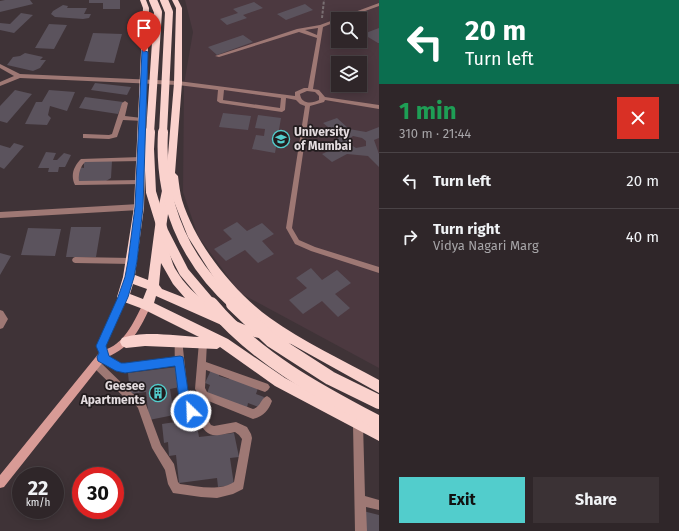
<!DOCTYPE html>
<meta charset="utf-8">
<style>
body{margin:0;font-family:"Fira Sans",sans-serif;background:#3b3235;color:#f1f3f6;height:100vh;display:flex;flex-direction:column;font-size:15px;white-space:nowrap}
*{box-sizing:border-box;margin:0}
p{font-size:13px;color:#a7a5a8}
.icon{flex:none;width:22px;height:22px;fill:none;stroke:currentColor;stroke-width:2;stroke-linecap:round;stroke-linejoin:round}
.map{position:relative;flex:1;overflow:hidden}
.side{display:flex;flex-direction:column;background:#2f2629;width:300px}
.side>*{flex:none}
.banner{background:#0b6e4f;color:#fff;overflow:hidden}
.tools{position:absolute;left:331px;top:12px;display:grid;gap:8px}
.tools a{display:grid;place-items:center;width:36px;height:36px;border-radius:0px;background:#2f2629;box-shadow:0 2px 10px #0003,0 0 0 1px #4a4346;font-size:20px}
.speed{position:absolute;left:12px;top:467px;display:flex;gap:8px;font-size:20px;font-weight:700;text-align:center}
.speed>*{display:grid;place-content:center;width:52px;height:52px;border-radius:50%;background:#2f2629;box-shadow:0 2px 10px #0003,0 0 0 1px #4a4346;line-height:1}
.speed small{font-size:10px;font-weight:400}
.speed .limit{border:6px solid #d22;background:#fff;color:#111}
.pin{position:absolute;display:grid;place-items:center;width:34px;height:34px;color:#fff;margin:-41px -17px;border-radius:50% 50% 50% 0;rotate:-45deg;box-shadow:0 0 4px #0007}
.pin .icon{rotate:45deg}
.me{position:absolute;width:44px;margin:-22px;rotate:336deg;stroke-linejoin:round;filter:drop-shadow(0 0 3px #0008)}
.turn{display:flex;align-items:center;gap:14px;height:84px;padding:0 20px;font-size:18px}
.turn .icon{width:52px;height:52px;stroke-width:2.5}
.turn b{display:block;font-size:28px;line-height:34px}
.round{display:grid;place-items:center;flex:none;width:42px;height:42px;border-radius:0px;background:#3b3235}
.head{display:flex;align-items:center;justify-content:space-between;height:68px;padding:0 20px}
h1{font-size:24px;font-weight:700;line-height:30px;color:#1e9e55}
.primary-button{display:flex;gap:8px;margin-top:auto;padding:8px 20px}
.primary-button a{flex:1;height:46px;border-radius:0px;background:#52cdcc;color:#111;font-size:16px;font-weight:700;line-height:46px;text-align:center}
.primary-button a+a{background:#3b3235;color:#f1f3f6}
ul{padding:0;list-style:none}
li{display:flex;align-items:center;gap:12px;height:56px;padding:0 20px;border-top:1px solid #4a4346}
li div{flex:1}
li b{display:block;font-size:15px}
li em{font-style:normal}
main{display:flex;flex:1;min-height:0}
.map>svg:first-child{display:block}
</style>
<main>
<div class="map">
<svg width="379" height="531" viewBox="0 0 379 531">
<rect width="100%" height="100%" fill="#3f3337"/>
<path fill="#4c3940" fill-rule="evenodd" d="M185,0H379V368L240,293L198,236L183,192L184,84L193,32ZM338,19H360V41H338ZM338,63H360V85H338Z"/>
<path fill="#5b535d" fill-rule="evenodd" d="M5,0H30L33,4L0,12V1Z
M89,0H120V9H103V3H89Z
M254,2L263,8L243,15L247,18L227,25L220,19L238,13L233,9Z
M305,4L313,10L286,20L277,14Z
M63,5L68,6L67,8H87L84,14H91L89,18L83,19L55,17L51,14L53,11Z
M21,13L33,15L14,33L0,30V23L10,24Z
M49,24L67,25L54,49L35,48Z
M379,28V43H378L363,34Z
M93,33L122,34L114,63L84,61Z
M243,35L253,42L217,55L208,47Z
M25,53L43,57L40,60H46L40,68L33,71L7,65L13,57L20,56Z
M95,83L131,87L127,95L91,90Z
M15,90L32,94L7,123L0,121V106Z
M49,90L75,92L67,111L50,106L48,115L51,118L47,125L25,124L36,102H42Z
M85,97L123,102L118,114L79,108Z
M223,113L251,116L248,130L219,127Z
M258,115L281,118L275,153L252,149L256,135L264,136L265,129L255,128Z
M337,118L349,129L366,132L379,127V138L374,140L379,154V167L368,156L347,154L332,162L322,154L335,148L338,135L323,123ZM353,136L362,138L366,141V146L356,148L348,143L349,139Z
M14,143L24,146L4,169L0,167V145L10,148Z
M46,152L56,153L53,160H57L64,153L71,155L65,167H59L58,172H48L49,168H38Z
M84,161H112L111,178L106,181H78L79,167L84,168Z
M237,222L247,231L262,223L274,234L262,241L274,254L258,263L245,250L226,261L214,249L232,239L223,230Z
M71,227H101L96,257H66Z
M28,228L61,229L55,256L21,255Z
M0,253L11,256L0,275Z
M311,268L322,280L337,270L351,283L335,294L350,308L338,317L322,301L303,314L289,300L307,288L296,278Z
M177,367L180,387L170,389L174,415L149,420L146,392L130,394L128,373Z
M211,370L220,373L219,376L229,379L230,377L258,388L256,394L264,397L261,408L248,403L247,408L207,393L210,385L205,383Z
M195,415L199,437L234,433L239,457L230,458L234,485L218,487L217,478L179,483L176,455L169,456L168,442L164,443L162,424L182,421V417Z
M363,511L379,515V531H364Z"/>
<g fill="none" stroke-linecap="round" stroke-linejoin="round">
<path stroke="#796f72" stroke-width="2" stroke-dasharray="3 1.5" stroke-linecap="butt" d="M322,18L324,0"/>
<path fill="#9e7874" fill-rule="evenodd" d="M379,3V6L343,19H338V21L323,27L313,89L319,90L325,97L379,105V109L325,100L324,102L310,106L292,228L299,240L315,247L379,267V273L311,251L295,244L286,228L305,106L300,104L296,100L286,98L285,110L282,112L220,103L217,101L218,90L178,85L175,83L178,81L295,96V92L304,88H308L317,38L299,32L219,57L215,56L297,29L320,25ZM318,28L317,35L305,30ZM224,90L281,98L280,108L223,100ZM307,91L315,92L319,96V100C312,104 301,104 300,94Z
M141,157L144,159L141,161L85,162C80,167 78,174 79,181L140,180H142L143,182L142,184L77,185H75C70,175 74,166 81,159Z
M75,257L132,258L134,259L135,261L134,263L132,264L75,263L73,262L72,260L73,258Z
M102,353L121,364L180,357L183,358L184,361L183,364L180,365L120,372L99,360L98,357L99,354Z"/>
<path fill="#9e7874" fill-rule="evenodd" d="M0,64L20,74L178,81L181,83L178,85L20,78L0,86V82L14,76L0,68Z
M125,101L128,103L125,116L142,118L144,119V121L123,120L117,137L109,139L83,138V134H85L109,135L112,134L122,103Z
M139,204L143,207L139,210L0,218V212Z
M0,310L3,311L8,319L3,328L0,329Z
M179,338L182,339L189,404L201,409L211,425L214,426L236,422L247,427L251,434L252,438L243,489L233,494L217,498L201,497L173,493L168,484L165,470L152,448L138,408L135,404L127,400L93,367L91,364L93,361L96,360L99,361L133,394L141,398L145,402L161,445L174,464L178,482L180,484C197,486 218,492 234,482L242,439L239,435L235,432C210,437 209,439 195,416L188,414L182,410C178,401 172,348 176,339Z
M203,338L206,339L207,342L206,362L268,384L270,387L268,390L265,392L206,370L205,388L207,392L253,409C261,407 260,399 267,396L270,398L272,401C268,411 264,416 253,419L201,398L195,389L199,342L200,339Z
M358,419L361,421L363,424L365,496L379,500V510L366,507L367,531H355L353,424L355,421Z"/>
<path fill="#d89b96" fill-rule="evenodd" d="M123,293L126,294L127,297L105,346L107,349C126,342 135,319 144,302L147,301L150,302L151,305C141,327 131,348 107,357L4,487L0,488V475L99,353L97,346L120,294Z"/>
<path fill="#fad2cd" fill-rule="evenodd" d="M140,0H146L149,8L144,207L135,275L148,280L156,219L167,167L174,83L176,8L172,0H178L182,8V83L175,173L178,176C179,184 180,193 182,200C196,245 233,291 270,318C302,341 344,361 379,380V393L291,344L244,335L156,296L154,303L228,339L285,378L379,427V441L275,386L220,347L217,349L145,346L126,348L122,346L120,342L122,338C143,330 177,336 199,337L143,309L119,300L117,297L123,277L134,207L143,8ZM171,194L188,237L219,286L267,329L245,325L210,310L209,304C196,295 184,284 176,270C171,263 169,245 164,241ZM161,263L173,284L185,298L162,289L159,285ZM133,284L147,289L143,299L130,294Z"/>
<path stroke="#fad2cd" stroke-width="8" d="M150,133L158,12L153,0
M163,133L169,12L164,0"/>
<path stroke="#fad2cd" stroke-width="10" d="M150,132L149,149L151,192L163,231L184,272L212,305
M163,132C159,200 183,259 234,305"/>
<path stroke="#fad2cd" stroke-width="14" d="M211,304C256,358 318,391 379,423
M233,304L271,340L330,378L379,402"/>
</g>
<path fill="#1a73e8" stroke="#114b97" d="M142,50L148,52L143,207L137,261L134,277L128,297L106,346L109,356L121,363H125L180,356L183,357L190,404L195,407L197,411L195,415L191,417L181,411L180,407L175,366L125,373L116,371L98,361L97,357L99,353L96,346L118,297L125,277L128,261L135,207Z"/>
<defs>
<g id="university-ring" transform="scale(0.9)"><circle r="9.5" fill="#221c1e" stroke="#52cdcc" stroke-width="1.5"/><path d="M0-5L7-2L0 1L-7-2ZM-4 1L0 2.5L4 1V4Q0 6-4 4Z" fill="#52cdcc"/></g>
<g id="building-ring" transform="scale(0.9)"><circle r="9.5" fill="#221c1e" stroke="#52cdcc" stroke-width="1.5"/><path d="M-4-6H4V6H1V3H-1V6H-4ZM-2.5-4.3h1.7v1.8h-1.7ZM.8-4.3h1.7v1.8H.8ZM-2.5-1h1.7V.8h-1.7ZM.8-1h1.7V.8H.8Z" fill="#52cdcc"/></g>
</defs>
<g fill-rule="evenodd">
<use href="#university-ring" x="281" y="139"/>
<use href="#building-ring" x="158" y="393"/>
</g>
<g text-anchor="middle" stroke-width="3.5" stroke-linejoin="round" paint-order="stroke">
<g font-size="12" font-weight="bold" fill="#e4dcdf" stroke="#221c1e" text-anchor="start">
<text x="294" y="136">University<tspan x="294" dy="14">of Mumbai</tspan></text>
<text x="145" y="390" text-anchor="end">Geesee<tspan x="145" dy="14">Apartments</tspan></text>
</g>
</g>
</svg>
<div class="tools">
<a><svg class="icon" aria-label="search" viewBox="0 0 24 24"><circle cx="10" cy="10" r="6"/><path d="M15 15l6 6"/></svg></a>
<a><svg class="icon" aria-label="layers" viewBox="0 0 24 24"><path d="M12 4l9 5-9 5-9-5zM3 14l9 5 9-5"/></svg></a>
</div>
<div class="speed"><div>22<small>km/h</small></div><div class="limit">30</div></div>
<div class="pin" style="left:144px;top:52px;background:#d93025"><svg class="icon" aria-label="arrive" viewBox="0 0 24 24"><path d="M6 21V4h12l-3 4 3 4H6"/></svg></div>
<svg class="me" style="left:191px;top:411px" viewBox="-20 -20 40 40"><circle r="17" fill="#1a73e8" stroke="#fff" stroke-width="3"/><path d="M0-11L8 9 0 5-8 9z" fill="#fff"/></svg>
</div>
<section class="side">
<div class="banner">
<div class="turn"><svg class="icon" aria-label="left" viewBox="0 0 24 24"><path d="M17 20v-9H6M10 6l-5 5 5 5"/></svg><div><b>20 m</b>Turn left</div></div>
</div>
<div class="head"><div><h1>1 min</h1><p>310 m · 21:44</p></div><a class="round" style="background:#d93025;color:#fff"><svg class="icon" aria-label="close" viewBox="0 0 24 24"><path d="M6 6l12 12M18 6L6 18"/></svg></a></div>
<ul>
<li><svg class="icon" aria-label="left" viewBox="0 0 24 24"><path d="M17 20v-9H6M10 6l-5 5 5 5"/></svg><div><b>Turn left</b></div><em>20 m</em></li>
<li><svg class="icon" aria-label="right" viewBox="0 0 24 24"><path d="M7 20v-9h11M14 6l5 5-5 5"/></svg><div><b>Turn right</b><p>Vidya Nagari Marg</p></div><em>40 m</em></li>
</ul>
<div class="primary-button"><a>Exit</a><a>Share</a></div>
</section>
</main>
